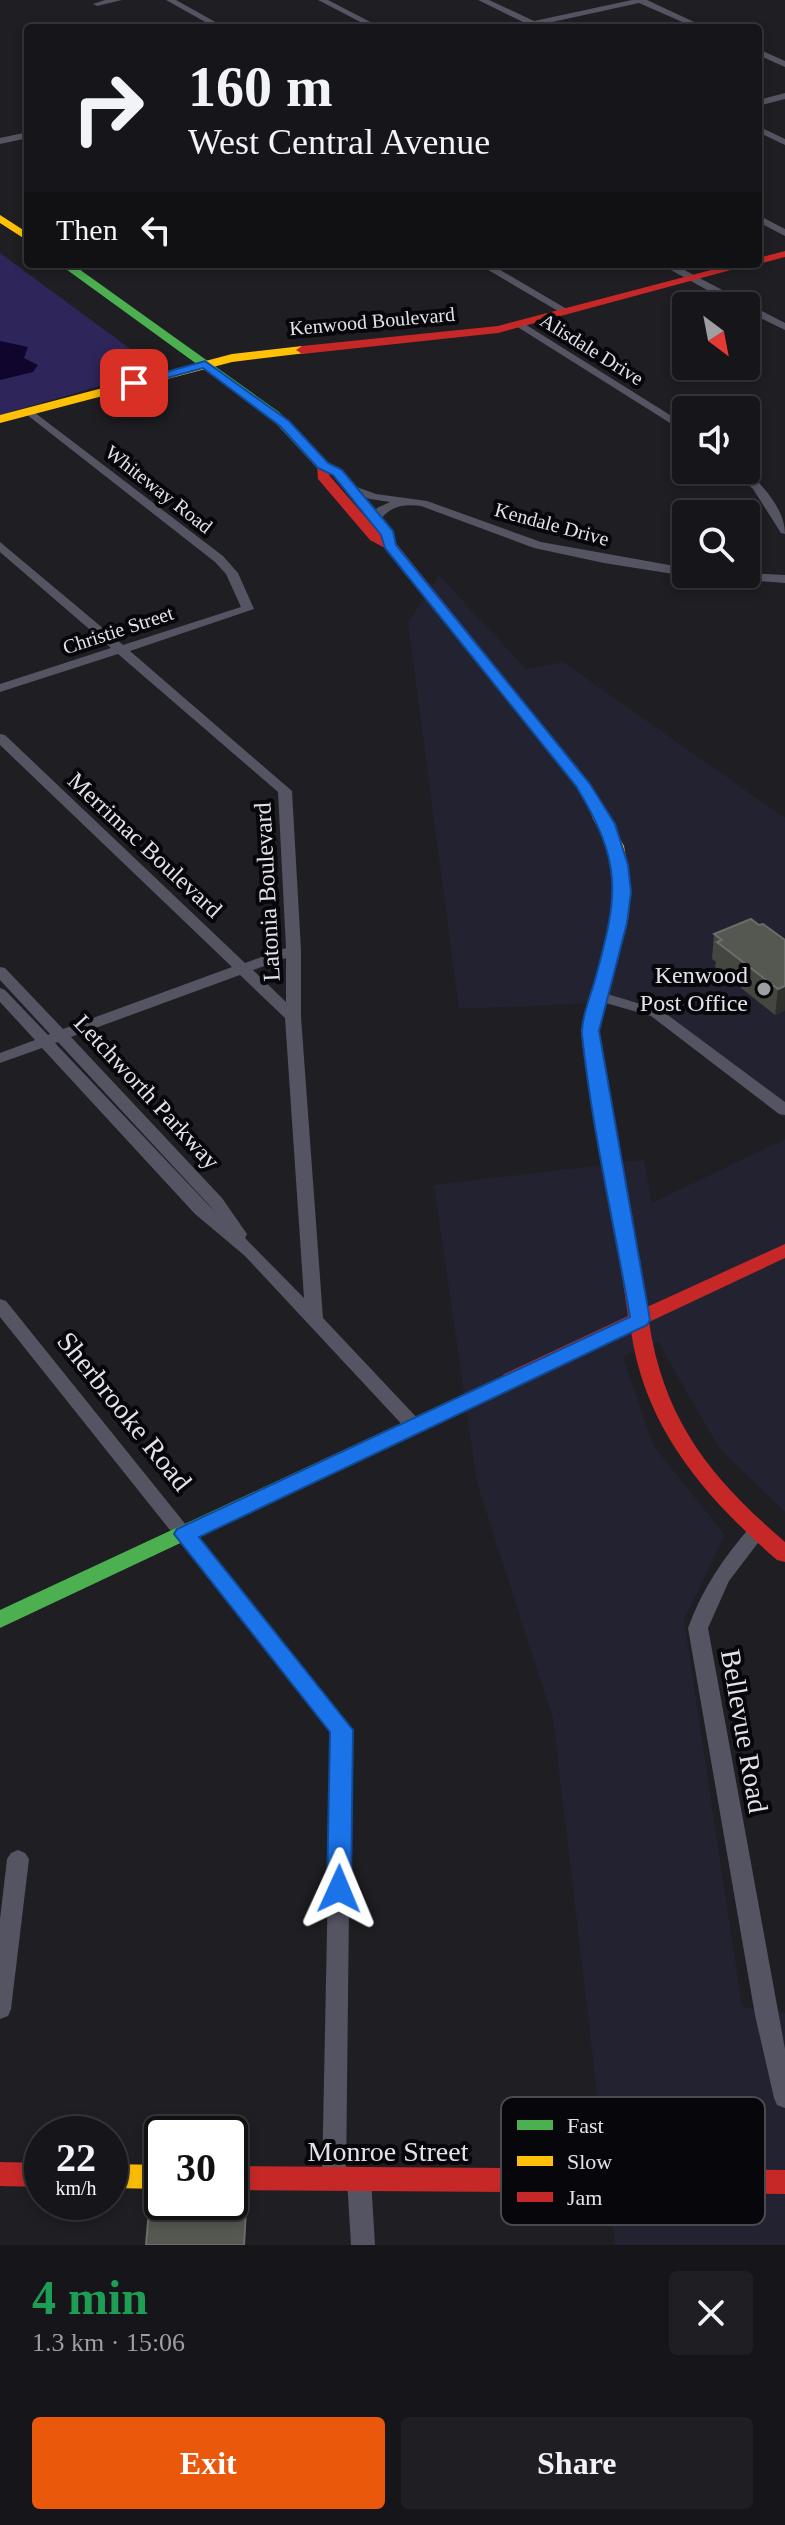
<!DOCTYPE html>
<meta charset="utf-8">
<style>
body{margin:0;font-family:"Times New Roman",serif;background:#1f1f23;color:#f1f3f6;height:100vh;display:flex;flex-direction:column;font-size:30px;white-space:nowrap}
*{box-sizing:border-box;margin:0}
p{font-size:26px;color:#9e9fa2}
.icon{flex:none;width:44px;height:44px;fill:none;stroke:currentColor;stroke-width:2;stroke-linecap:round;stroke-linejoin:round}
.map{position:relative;height:2245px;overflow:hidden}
.panel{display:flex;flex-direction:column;background:#16161a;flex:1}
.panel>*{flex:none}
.guide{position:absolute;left:24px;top:24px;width:738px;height:244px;border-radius:8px;box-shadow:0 4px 12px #0003,0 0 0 2px #353539;background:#16161a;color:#f1f3f6;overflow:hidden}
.needle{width:52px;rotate:148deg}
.tools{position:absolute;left:672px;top:292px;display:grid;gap:16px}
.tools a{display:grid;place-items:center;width:88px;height:88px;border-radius:8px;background:#16161a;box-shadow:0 4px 12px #0003,0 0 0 2px #353539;font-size:40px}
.speed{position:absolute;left:24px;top:2116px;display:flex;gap:16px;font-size:40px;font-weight:700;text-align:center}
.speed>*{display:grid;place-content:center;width:104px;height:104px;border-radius:50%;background:#16161a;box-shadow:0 4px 12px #0003,0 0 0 2px #353539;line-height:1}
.speed small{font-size:20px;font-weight:400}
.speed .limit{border:4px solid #111;border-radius:12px;background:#fff;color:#111}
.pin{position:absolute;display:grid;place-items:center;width:68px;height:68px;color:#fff;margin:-34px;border-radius:16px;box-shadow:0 4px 12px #0006}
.me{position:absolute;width:88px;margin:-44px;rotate:1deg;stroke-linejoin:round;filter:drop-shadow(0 0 6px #0008)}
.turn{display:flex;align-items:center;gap:28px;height:168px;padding:0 32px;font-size:36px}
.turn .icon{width:104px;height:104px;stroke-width:2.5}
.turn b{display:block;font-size:56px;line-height:68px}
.then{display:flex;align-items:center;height:76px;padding:0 32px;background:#0003;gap:16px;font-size:30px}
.round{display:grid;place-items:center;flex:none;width:84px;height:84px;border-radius:8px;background:#1f1f23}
.head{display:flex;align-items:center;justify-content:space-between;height:136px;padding:0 32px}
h1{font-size:48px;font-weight:700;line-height:60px;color:#1e9e55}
.action{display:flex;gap:16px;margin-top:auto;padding:16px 32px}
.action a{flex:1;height:92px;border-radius:8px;background:#ea580c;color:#fff;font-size:32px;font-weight:700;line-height:92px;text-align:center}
.action a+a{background:#1f1f23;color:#f1f3f6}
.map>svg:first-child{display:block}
</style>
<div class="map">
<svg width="785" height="2245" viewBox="0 0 785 2245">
<rect width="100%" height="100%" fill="#1e1e23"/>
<path fill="#232231" d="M439,575L526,669L563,662L785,818V1119L637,1001L459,1009L408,623Z
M785,1139V1512L719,1448L658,1342L623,1357L653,1445L725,1535L684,1620L742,2007L785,2013V2245H615L553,1719L477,1483L434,1185L644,1160L652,1203Z"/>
<path fill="#2e265a" d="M0,253L152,365L155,370L0,415Z"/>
<path fill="#0f052d" d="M0,341L28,347L24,358L38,365L33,372L0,380Z"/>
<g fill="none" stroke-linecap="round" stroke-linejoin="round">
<path fill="#545462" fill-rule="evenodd" d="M105,0H122L97,6L93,4Z
M166,0H176L226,28H216Z
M318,0H328L382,28H372Z
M478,0H489L534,21L632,0H647L707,28H696L639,3L525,28H510L525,23Z
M758,49L785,61V67L758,55Z
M785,93V99L758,106V100Z
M758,126L785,139V145L758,132Z
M28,132V138L0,144V138Z
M758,215L785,229V236L758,222Z
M84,264H101L73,273L68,270Z
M478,264H490L572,312L563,314Z
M660,264H673L785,323V330L746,311V306H736Z
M520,321L686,425V433L516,326L515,324Z
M30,409L223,556L238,573L254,609L130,651L292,791L301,950V1017L323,1318L421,1422L424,1427L421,1432H409L245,1256L195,1214L42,1048L0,1063V1053L35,1040L0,1002V988L5,990L48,1035L50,1034L0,980V967L5,968L63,1029L232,967L0,745V734L5,735L245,963L286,948L278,792L118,654L0,692V684L111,648L0,552V542L123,645L241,607L226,574L215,562L26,414V410ZM286,958V1002L253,970ZM240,975L285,1018L304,1298L245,1238L247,1234L222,1198L71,1037ZM58,1042L210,1206L216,1213L55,1043Z
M733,470H746C763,486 785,509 785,534L781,533L753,489Z
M351,485L376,494L427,501L541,542L686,568V574H691L686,576L604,563L534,548L421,506C404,504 389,506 380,521H372L370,519L377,508L390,502L370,499L347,490L345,488Z
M746,573L785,575V583L715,578L709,574Z
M597,991L661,1010L785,1102V1115L779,1114L651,1016L592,999L589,996L592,993Z
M0,1299L6,1301L351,1730L346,2179L342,2187L334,2190L326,2187L322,2179L331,1732L0,1317Z
M758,1524L765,1526L767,1531L729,1581L708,1628L785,2049V2108L777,2105L774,2098L755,2015L688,1628C702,1589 724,1557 751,1526Z
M18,1850L25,1853L29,1859L11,2009L8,2016L0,2019V1919L7,1859L11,1853Z
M359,2168L367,2171L371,2179L375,2245H351L347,2179L351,2171Z"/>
<path fill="#4caf50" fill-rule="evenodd" d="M59,264H72L279,412L328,463L340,468V474L318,469L271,418Z
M511,1372L518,1374L521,1379L518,1384L0,1628V1610Z"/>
<path fill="#ffc107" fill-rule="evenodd" d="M0,215L28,233V241L0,223Z
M302,346L308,350L306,353L232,362L0,423V415L232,354Z
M600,812L606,814L624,846L630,882L629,914L599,1031L642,1275L632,1281L622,1275L581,1031L613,914L614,882L608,846L592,817Z
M110,2164L162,2165V2189L110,2188Z"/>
<path fill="#c62828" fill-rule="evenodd" d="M785,251V257L758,264H757L758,258Z
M734,264H753L498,333L302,354L296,350L302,346L498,326Z
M323,462L329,466V475L380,534L395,542L588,781L608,817L606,820H594L576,785L385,548L370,540L318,479L317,466Z
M785,1244V1258L649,1322C664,1421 711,1478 785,1542V1562L777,1560C705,1497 645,1429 631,1331L518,1384H504L501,1379L504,1374L628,1316L622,1275L625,1270L632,1269L642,1275L647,1307Z
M0,2162L42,2163V2187L0,2186Z
M230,2166L785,2170V2194L230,2190Z"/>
</g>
<path fill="#44473f" d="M759,925L785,940V1010L775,1015L715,967L716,962L712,959L714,934Z"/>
<path fill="#2e2f2c" d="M785,986V1010L775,1015L778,989Z"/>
<path fill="#555751" stroke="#6b6d69" stroke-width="2" d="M751,919L759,925L763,924L785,940V986L778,989L717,942L722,940L714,934Z
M149,2210H246L244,2245H146Z"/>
<path fill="#1a73e8" stroke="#114b97" stroke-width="2" d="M205,361L289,421L328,463L342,470L393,531L396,545L590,784L615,824L628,865L631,892L627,923L599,1031L650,1320L647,1325L199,1537L353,1730L351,1889L347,1896L339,1899L330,1896L327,1889L330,1732L174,1534L177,1529L630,1317C614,1224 592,1129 582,1035C581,1017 592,993 596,976C619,892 622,862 576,786L385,548L381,535L333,475L318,468L280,426L203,368L134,387L127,383Z"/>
<circle fill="#9d9da4" stroke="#07070b" stroke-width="3" cx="764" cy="989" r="8"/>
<g text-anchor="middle" stroke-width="8" stroke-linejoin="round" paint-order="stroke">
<g font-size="20" fill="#e2e2ea" stroke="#07070b">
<text transform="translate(372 321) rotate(-5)" y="7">Kenwood Boulevard</text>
<text transform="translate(592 349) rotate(32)" y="7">Alisdale Drive</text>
<text transform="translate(159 489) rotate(38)" y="7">Whiteway Road</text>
<text transform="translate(552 524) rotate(15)" y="7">Kendale Drive</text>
<text transform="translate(118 630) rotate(-18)" y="7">Christie Street</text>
</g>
<g font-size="24" fill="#e2e2ea" stroke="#07070b">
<text transform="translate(145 845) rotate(43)" y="8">Merrimac Boulevard</text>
<text transform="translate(267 892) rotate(-93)" y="8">Latonia Boulevard</text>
<text transform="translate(147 1092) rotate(47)" y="8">Letchworth Parkway</text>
</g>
<g font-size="24" fill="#e2e2ea" stroke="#07070b" text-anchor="end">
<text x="748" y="983">Kenwood<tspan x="748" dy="28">Post Office</tspan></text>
</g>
<g font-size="28" fill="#e2e2ea" stroke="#07070b">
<text transform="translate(125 1411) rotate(51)" y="10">Sherbrooke Road</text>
<text transform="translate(745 1731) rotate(80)" y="10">Bellevue Road</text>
<text x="388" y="2161">Monroe Street</text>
</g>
</g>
<rect x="501" y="2097" width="264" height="128" rx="12" fill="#07070b" stroke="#49494e" stroke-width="2"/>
<rect x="517" y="2120" width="36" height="10" fill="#4caf50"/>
<rect x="517" y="2156" width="36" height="10" fill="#ffc107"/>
<rect x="517" y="2192" width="36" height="10" fill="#c62828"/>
<g font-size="22" fill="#e2e2ea">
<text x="567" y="2133">Fast</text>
<text x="567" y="2169">Slow</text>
<text x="567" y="2205">Jam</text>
</g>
</svg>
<div class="tools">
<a><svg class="needle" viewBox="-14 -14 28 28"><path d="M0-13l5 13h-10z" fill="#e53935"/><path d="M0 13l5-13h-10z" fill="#9e9fa2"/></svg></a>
<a><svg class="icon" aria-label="sound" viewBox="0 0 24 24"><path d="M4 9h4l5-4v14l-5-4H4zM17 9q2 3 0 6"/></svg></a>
<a><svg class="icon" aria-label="search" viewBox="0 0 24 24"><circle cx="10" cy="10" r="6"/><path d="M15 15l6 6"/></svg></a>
</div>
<div class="speed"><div>22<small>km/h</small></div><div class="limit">30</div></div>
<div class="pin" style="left:134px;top:383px;background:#d93025"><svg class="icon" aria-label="arrive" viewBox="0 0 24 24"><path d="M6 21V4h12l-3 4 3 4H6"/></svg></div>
<svg class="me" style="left:339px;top:1889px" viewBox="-20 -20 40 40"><path d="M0-17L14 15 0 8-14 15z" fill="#1a73e8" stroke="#fff" stroke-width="4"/></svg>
<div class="guide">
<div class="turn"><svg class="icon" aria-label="right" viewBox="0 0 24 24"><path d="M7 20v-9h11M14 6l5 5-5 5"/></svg><div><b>160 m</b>West Central Avenue</div></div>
<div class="then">Then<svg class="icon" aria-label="left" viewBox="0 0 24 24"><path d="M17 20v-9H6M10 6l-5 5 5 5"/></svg></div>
</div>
</div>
<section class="panel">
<div class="head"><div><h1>4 min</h1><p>1.3 km · 15:06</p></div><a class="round"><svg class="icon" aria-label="close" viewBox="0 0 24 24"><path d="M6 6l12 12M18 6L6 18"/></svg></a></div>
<div class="action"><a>Exit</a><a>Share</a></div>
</section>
